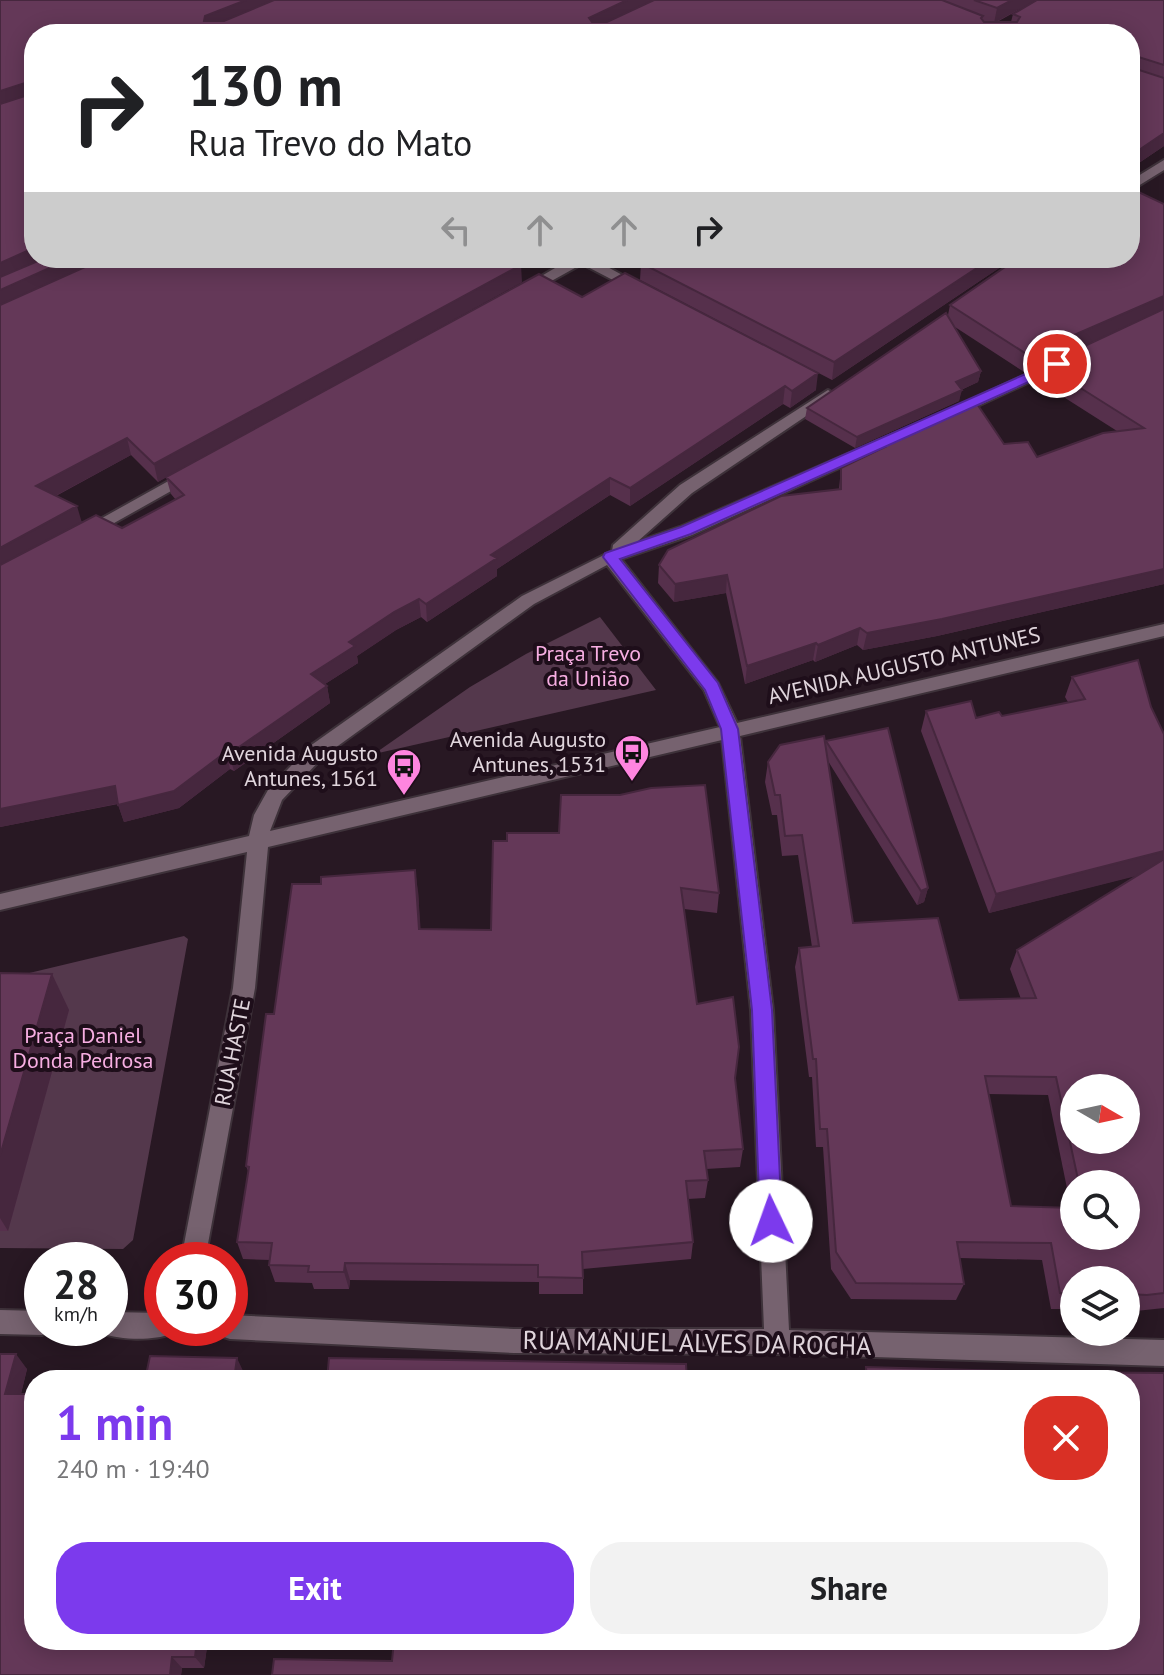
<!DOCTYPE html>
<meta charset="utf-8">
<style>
body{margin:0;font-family:"PT Sans",sans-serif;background:#f2f2f2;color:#202124;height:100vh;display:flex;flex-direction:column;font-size:30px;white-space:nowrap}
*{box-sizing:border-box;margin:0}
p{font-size:26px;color:#757577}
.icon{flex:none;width:44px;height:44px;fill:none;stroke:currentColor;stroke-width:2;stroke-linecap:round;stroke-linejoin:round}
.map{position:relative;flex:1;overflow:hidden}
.details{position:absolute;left:24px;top:1370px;width:1116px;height:280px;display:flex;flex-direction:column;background:#fff;border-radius:32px;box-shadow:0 4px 20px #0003}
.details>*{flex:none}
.banner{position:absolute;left:24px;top:24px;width:1116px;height:244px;border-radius:32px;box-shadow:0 4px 20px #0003;background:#fff;color:#202124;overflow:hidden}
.needle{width:52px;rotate:99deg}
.fabs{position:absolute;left:1060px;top:1074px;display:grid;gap:16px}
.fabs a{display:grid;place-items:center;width:80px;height:80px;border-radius:50%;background:#fff;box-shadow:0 4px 20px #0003;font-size:40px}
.speed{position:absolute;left:24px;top:1242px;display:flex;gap:16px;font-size:40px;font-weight:700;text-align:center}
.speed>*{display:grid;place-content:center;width:104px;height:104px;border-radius:50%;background:#fff;box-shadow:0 4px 20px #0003;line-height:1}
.speed small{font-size:20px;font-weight:400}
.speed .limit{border:12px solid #d22;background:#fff;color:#111}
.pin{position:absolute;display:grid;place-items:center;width:68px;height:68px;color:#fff;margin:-34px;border:4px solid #fff;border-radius:50%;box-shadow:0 2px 8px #0007}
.me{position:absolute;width:88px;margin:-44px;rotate:357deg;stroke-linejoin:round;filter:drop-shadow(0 0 6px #0008)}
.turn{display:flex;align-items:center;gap:28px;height:168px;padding:0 32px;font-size:36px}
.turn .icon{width:104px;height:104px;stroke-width:2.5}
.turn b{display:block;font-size:56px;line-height:68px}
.lanes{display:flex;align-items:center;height:76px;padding:0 32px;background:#0003;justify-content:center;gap:40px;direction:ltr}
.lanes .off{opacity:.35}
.round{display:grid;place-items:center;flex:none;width:84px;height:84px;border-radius:32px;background:#f2f2f2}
.head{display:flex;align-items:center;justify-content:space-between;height:136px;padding:0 32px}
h1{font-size:48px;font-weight:700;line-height:60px;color:#7c3aed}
.button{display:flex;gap:16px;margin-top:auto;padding:16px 32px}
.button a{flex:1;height:92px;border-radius:32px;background:#7c3aed;color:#fff;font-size:32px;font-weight:700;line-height:92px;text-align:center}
.button a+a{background:#f2f2f2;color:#202124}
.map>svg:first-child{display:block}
</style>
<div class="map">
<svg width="1164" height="1675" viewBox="0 0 1164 1675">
<rect width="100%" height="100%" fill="#281823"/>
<path fill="#54384c" d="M600,617L656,690L374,754L470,687L526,654Z
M184,936L188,939L133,1240L123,1249L0,1248V980Z"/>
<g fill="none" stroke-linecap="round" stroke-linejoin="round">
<g stroke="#3e323a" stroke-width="4">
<path id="street" d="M1164,160V170L1130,191V181Z
M572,258H591L648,289L636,292L582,264L528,294L516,291Z
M1066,356L1071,357V363L958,415H948L945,412Z
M828,390L836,395L833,398L692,493L637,542L680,527L893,434H905L907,437L692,535L621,559L718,683L737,723L1164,624V636L740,736L773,1010L789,1330L1164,1340V1366L777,1354L514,1353L230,1339L221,1336L218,1328H230V1315L514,1329H764L751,1010L722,740L268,847L255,988L205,1260H181L233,988L247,852L0,910V894L249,836L254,815L268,790L310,746L522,596L612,551L613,545L680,485ZM607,565L704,690L720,727L270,831L282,800L324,756L534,604Z
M190,469L198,474L196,477L91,536H79L77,532Z
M0,1310L42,1311V1328H53L42,1335L0,1334Z
M110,1312L162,1313V1328H173L171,1334C153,1341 119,1340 101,1333L99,1328H110Z"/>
</g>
<use href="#street" fill="#76626f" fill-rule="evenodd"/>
</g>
<path fill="#56304c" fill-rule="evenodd" d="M0,0H1036L997,22H1011L1013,14L1164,0V146L1130,169V34H34V258L522,282L237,439L582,297L816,390L790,408L783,404L630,506L610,495L497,569V576L427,622L421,617L396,630L357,656L358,663L325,684L327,686L330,703L234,771L230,769L179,808L124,822L118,804L0,827ZM131,455L158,482L166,477L171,494L176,500L122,528L82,522L56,496Z
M650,258H1014L832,380L640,280L641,263Z
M1130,258L1164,584L937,636L863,650L857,645L815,662L813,660L745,684L726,593L674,602L658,583L659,565L839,489L841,468L876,451L877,442L1004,444L1037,457L1117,431L1040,382L1044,365L1121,329L1024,372L955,327L981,371L978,382L961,390L959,401L855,448L805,419L807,408L948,315L950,305Z
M1072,677L1151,707L1164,734V1308L1136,1311H1126V1280H1074V1309H1051L1042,1260L960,1258L964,1284L956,1300L851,1299L831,1269L823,1147H816L812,1077H809L795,967L799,948L812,947L798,855L782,856L777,815H772L765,782L768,762L825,747L826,741L928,888L924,902L917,905L828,761L853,923L959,1000L1021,999L1010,969L1017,950L1138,875L989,913L921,731L926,711L976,718L1002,716L1068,702L1065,697ZM988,1094L1048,1095L1071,1208L1011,1206ZM1074,1184H1126L1074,1236Z
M493,841L719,893L717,913L684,909L697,1004L735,1078L743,1149L740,1167L706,1169L708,1180L705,1198L688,1199L693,1242L691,1259L583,1269V1294H539V1282L350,1280L349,1289H314L312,1283L275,1282L269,1265L270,1260L243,1259L237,1242L248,1171L246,1166L274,1014L418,891L420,929L491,930Z
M0,973L52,974L69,1010L8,1231H0Z
M0,1354L27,1369L21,1394L34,1640H208L204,1668H182L181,1675H0Z
M866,1367L1048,1372L1164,1373V1675H272L274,1659L392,1661L394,1640H1130V1380H861Z"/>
<path fill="#46273e" d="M246,0H286L208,31L204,21L205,16Z
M627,0H657L589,33V18Z
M1012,0H1036L994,23L997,8Z
M31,81L34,97L0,109V91Z
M1164,133V146L1130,169V156Z
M34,248V258H54L0,282V263Z
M72,258H114L0,310V290Z
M992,258H1014L832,380L834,362Z
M521,265L522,282L158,482L154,464Z
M1164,296V310L1024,372L1028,355Z
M981,371L978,382L954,393L956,382Z
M818,373L816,390L790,408L792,391Z
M785,386L783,404L630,506V488Z
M962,390L959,401L855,448L857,437Z
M127,438L131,455L42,503L36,486Z
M610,478V495L497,569V576L427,622L426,604L491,555Z
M77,506L82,523L0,569V548Z
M1164,569V584L937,636L863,650L867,633Z
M727,575L726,593L674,602L675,584Z
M419,599L421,617L396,630L357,656L358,663L314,691L311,674L349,642L394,612Z
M860,628L857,645L815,662L818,645Z
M816,643L813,660L745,684L747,666Z
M327,686L330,703L234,771L229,754Z
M226,752L230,769L179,808L124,822L118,805Z
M115,786L121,803L0,827V809Z
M1164,851V869L989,913L996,894Z
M415,870L418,891L422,949L419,929Z
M928,888L924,902L917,905L921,891Z
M52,974L69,1010L8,1231L0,1218V1156Z
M345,1263L350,1280L349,1289L344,1272Z
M16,1354L27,1369L17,1409L5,1394Z
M237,1358L244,1373L243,1380H234Z
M197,1640H208L204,1668L195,1657Z
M172,1657L182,1668L181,1675H170Z"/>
<path fill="#643858" stroke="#46273e" stroke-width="2" fill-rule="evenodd" d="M0,0H246L205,16L204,21H224L274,0H627L589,18L592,22H607L654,0H942L983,16L981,18L984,22H1017L1020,17L1013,14L1037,0H1164V65L1132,55L1133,68L1164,78V133L1130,156V34H34V248L0,263V104L31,94V81L0,91Z
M974,0H1012L997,8Z
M1130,188L1164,204V296L1028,355L950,305L1018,258H1130Z
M45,258H72L0,290V277Z
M105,258H508L521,265L154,464L127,438L36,486L77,506L0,548V305Z
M650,258H992L834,362L641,263Z
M625,273L818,373L792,391L785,386L630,488L610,478L491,555L497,558L426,604L419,599L394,612L349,642L355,646L311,674L327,686L229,754L226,752L174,791L118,805L115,786L0,809V565L96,515L122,528L184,495L166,477L539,274L582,297Z
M1164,309V569L942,619L867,633L860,628L818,645L816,643L747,666L727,575L675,584L659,565L668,550L781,496L841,489V468L885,447L877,442L973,398L1004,444L1028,442L1037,457L1103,433L1144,428L1044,365Z
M946,313L981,371L956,382L962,390L857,437L807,408Z
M1138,660L1151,707L1164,734V851L996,894L926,711L971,701L976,718L999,712L1002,716L1085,699L1072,677Z
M888,728L928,888L921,891L826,741Z
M824,736L853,923L938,918L959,1000L1036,998L1017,950L1164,859V1293L1147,1295L1126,1294V1280H1074V1293H1060L1051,1243L957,1242L964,1284L856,1283L836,1252L827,1129H820L816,1059H813L799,948L819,946L802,835L785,836L780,795H775L768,762L780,745ZM985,1076L1056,1077L1079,1184H1126V1236H1074V1208L1011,1206ZM1074,1088H1126V1140H1074Z
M705,785L719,893L681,888L697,1004L733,997L739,1047L735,1078L743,1149L704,1151L708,1180L686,1181L693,1242L582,1252L583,1278L538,1277V1265L345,1263L344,1272H308L309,1266L269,1265L272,1243L237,1242L249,1167L246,1166L266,1014H274L292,884H321V877L415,870L419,929L491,930L493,841H507V833H559L561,795H620L651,788Z
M0,973L52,974L0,1156Z
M0,1354H16L5,1394H34V1640H197L195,1657H172L170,1675H0Z
M150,1356L237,1358L234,1380H145Z
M329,1358L686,1364L687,1380H327Z
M866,1367L1048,1372L1164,1373V1675H272L274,1659L392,1661L394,1640H1130V1380H867Z"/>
<path fill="#7c3aed" stroke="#51269a" stroke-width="2" d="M1057,360L1062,362V367L691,534L620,559L718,683L738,729L772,1010L782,1221L779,1228L771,1231L764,1228L760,1221L752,1010L721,729L705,690L603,557L605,553L681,527Z"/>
<defs>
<g id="bus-pin" transform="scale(1.8)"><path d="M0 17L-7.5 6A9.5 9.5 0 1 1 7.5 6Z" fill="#fe85df" stroke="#1e0e1a"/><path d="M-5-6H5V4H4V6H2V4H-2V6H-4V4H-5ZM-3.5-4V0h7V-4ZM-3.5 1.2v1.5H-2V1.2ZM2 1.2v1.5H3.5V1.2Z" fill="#111"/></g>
</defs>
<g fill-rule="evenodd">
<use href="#bus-pin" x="632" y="752"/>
<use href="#bus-pin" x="404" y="766"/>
</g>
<g text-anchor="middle" stroke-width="8" stroke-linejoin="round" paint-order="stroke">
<g font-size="22" fill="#f7aee2" stroke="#1e0e1a">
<text x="588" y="661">Praça Trevo<tspan x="588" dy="25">da União</tspan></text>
<text x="83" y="1043">Praça Daniel<tspan x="83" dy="25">Donda Pedrosa</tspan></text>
</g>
<g font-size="22" fill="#e0d5dc" stroke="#1e0e1a">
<text transform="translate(904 665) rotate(-13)" y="8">AVENIDA AUGUSTO ANTUNES</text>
<text transform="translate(232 1052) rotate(-79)" y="8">RUA HASTE</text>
</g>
<g font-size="22" fill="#e0d5dc" stroke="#1e0e1a" text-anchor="end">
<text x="606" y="747">Avenida Augusto<tspan x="606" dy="25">Antunes, 1531</tspan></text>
<text x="378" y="761">Avenida Augusto<tspan x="378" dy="25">Antunes, 1561</tspan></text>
</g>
<g font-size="26" fill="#e0d5dc" stroke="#1e0e1a">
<text transform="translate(697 1343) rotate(1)" y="9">RUA MANUEL ALVES DA ROCHA</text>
</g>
</g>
</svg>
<div class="fabs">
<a><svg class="needle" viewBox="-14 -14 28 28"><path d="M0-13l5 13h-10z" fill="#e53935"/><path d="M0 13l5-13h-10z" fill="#757577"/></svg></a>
<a><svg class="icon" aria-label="search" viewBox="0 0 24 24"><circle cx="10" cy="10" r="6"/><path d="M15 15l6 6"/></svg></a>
<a><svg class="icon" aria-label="layers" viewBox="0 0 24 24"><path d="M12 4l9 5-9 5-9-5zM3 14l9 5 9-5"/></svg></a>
</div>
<div class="speed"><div>28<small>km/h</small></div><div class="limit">30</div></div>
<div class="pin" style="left:1057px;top:364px;background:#d93025"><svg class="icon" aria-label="arrive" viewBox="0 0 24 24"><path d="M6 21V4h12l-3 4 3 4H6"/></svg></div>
<svg class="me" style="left:771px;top:1221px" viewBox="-20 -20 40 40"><circle r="19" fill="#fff"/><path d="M0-13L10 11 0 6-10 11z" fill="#7c3aed"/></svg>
<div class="banner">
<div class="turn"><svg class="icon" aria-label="right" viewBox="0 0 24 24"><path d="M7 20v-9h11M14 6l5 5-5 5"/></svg><div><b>130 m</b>Rua Trevo do Mato</div></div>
<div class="lanes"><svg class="icon off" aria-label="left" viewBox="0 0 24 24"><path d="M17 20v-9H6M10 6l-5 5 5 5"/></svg><svg class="icon off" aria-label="ahead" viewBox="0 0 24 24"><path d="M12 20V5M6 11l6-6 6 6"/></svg><svg class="icon off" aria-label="ahead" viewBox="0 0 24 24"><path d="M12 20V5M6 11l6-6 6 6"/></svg><svg class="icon" aria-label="right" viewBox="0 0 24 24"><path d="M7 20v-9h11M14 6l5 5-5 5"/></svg></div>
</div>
<section class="details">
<div class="head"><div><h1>1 min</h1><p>240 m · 19:40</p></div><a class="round" style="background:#d93025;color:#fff"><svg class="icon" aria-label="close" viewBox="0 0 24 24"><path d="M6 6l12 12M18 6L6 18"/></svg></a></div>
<div class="button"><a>Exit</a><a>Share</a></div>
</section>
</div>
